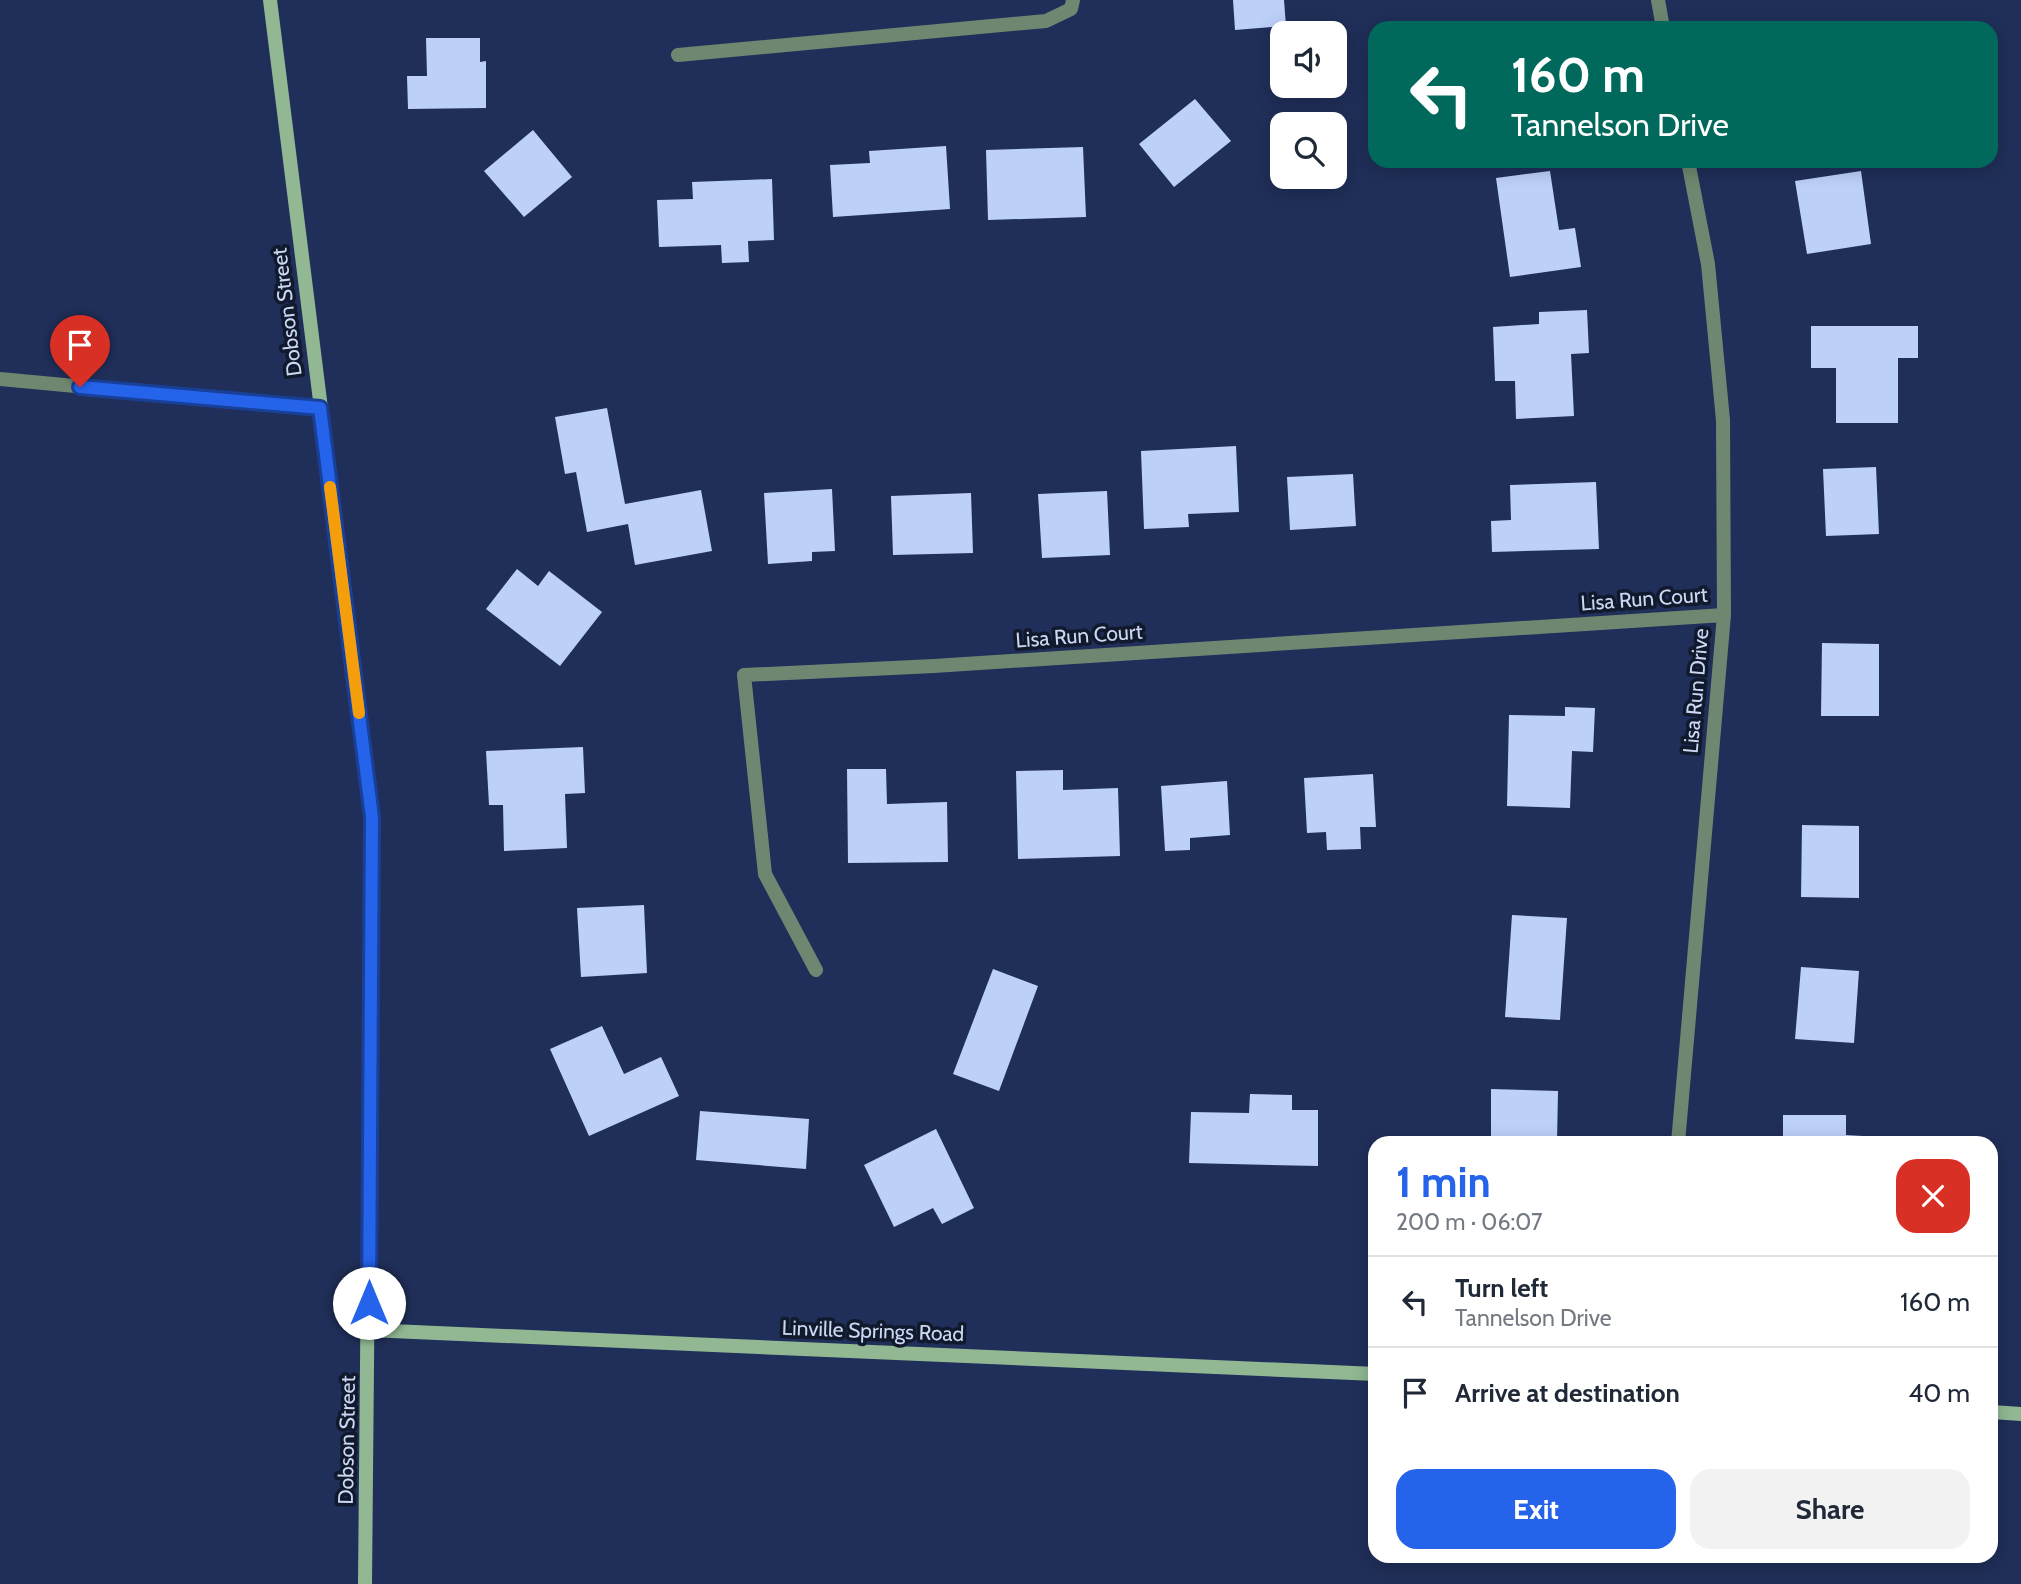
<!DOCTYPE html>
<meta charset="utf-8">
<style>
body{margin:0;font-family:Cabin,sans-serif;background:#f2f2f3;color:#1f2937;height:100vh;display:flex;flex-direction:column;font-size:26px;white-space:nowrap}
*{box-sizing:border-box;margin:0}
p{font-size:23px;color:#747a83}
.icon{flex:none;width:38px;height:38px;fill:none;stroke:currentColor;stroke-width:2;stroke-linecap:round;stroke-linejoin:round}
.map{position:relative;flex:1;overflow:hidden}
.sheet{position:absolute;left:1368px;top:1136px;width:630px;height:427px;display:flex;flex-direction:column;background:#fff;border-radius:21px;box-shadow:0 4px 18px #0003}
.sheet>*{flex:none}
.hud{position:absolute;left:1368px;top:21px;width:630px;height:147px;border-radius:21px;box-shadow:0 4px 18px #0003;background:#00695c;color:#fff;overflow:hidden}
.fabs{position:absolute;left:1270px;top:21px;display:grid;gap:14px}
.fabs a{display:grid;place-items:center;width:77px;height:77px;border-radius:14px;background:#fff;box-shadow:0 4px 18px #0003;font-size:35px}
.pin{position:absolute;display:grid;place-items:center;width:60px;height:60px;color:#fff;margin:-72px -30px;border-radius:50% 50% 50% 0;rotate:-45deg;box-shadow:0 0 7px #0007}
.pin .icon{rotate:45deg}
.me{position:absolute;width:77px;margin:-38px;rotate:0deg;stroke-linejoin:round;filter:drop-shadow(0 0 5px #0008)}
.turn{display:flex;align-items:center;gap:24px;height:147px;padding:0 28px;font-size:32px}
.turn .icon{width:91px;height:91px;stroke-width:2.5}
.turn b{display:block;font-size:49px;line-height:60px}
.round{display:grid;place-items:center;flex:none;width:74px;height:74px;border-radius:21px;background:#f2f2f3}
.head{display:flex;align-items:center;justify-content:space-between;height:119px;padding:0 28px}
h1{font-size:42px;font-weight:700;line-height:52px;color:#2563eb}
.primary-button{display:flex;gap:14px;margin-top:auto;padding:14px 28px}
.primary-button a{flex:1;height:80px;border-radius:21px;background:#2563eb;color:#fff;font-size:28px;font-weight:700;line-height:80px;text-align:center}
.primary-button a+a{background:#f2f2f3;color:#1f2937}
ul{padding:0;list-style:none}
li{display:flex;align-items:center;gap:21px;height:91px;padding:0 28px;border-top:2px solid #e0e1e3}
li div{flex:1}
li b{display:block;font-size:26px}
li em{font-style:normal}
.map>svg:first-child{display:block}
</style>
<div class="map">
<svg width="2021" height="1584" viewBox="0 0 2021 1584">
<rect width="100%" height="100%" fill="#202f59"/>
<path fill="#bdd0fa" d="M1233,0H1284L1286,26L1235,30Z
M426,38H480V62L486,61V108L408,109L407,76H427Z
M1195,99L1231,141L1174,187L1139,144Z
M533,130L572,177L524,217L484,171Z
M946,146L950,209L833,217L830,165L870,163L869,151Z
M1083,147L1086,217L988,220L986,150Z
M1550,171L1559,230L1575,228L1581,267L1510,277L1496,178Z
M1861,171L1871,244L1807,254L1795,181Z
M772,179L774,240L748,241L749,262L722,263L721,245L659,247L657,200L693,199L692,182Z
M1587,310L1589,353L1571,354L1574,416L1516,419L1515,381H1495L1493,327L1539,324V312Z
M1811,326H1918V358H1898V423H1836V368H1811Z
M607,408L625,504L701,490L712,551L635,565L628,524L587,532L576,472L565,474L555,417Z
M1236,446L1239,512L1188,514L1189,527L1144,529L1141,451Z
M1876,467L1879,534L1826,536L1823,469Z
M1353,474L1356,526L1290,530L1287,477Z
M1596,482L1599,549L1492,552L1491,521L1511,520L1510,485Z
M832,489L835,551L812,552V561L768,564L764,493Z
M1107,491L1110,555L1042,558L1038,494Z
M971,493L973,553L893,555L891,496Z
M517,569L538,586L549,571L602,612L560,666L486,609Z
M1822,643L1879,644V716H1821Z
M1565,707L1595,708L1593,752L1572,751L1570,808L1507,806L1509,715L1565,716Z
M583,747L585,793L565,794L567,848L504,851L503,805H489L486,751Z
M847,769H886L887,804L947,802L948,862L848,863Z
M1063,770V790L1118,788L1120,856L1018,859L1016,771Z
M1373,774L1376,827H1360L1361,849L1327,850L1326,832L1307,833L1304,778Z
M1227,781L1230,835L1190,838V850L1165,851L1161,786Z
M1802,825L1859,826V898L1801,897Z
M644,905L647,973L581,977L577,908Z
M1512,915L1567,918L1560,1020L1505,1017Z
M1801,967L1859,971L1854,1043L1795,1039Z
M993,969L1038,986L999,1091L953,1074Z
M602,1026L624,1074L661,1057L679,1096L589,1136L550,1049Z
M1491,1089L1558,1091L1557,1143H1491Z
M1250,1094L1292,1095V1110H1318V1166L1189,1163L1191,1112L1249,1113Z
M700,1111L809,1119L806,1169L696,1160Z
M1783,1115H1846V1135L1863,1136V1143H1783Z
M936,1129L974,1208L942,1224L933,1208L894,1227L864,1165Z"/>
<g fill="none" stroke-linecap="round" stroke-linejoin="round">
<path stroke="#6f8771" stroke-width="14" d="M1658,0L1663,28
M678,55L1046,21L1071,9L1073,0
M0,379L320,409
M816,970L765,874L744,675L934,666L1724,615
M1678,1143L1724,615L1723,420L1708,264L1688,161"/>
<path stroke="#91b893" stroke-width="14" d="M270,0L372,817L365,1584
M369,1330L1376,1374
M1992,1412L2021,1414"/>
</g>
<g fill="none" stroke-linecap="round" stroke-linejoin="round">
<g stroke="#184099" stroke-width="18">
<path id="route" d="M80,387L320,408L372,817L369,1303"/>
</g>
<use href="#route" stroke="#2563eb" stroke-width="12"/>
<path stroke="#f59e0b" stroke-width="12" d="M330,487L359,713"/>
</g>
<g text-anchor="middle" stroke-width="7" stroke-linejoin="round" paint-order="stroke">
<g font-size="21" fill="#ccd8f3" stroke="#11192c">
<text transform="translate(287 312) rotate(-97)" y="7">Dobson Street</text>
<text transform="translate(1644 599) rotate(-4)" y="7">Lisa Run Court</text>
<text transform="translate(1079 636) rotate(-4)" y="7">Lisa Run Court</text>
<text transform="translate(1696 691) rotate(-85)" y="7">Lisa Run Drive</text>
<text transform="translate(873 1331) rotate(2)" y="7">Linville Springs Road</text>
<text transform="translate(347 1440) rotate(-89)" y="7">Dobson Street</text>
</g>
</g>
</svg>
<div class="fabs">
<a><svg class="icon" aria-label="sound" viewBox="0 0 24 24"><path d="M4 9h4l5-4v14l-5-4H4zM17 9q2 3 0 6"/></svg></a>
<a><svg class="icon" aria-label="search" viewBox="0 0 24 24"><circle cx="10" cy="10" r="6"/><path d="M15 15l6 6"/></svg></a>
</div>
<div class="pin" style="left:80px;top:387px;background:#d93025"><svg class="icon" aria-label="arrive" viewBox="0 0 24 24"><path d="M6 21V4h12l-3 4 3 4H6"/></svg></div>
<svg class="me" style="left:369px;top:1303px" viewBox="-20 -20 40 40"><circle r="19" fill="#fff"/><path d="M0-13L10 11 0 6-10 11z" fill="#2563eb"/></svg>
<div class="hud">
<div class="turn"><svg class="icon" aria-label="left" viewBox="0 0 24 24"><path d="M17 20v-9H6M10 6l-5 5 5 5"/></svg><div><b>160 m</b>Tannelson Drive</div></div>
</div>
<section class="sheet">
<div class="head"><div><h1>1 min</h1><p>200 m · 06:07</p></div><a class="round" style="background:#d93025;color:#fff"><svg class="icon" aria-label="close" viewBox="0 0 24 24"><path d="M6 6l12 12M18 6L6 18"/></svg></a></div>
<ul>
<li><svg class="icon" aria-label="left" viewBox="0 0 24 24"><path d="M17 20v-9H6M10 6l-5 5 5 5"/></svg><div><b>Turn left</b><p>Tannelson Drive</p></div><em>160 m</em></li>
<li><svg class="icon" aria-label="arrive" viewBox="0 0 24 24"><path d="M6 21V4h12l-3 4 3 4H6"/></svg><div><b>Arrive at destination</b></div><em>40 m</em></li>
</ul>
<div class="primary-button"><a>Exit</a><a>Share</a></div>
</section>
</div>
